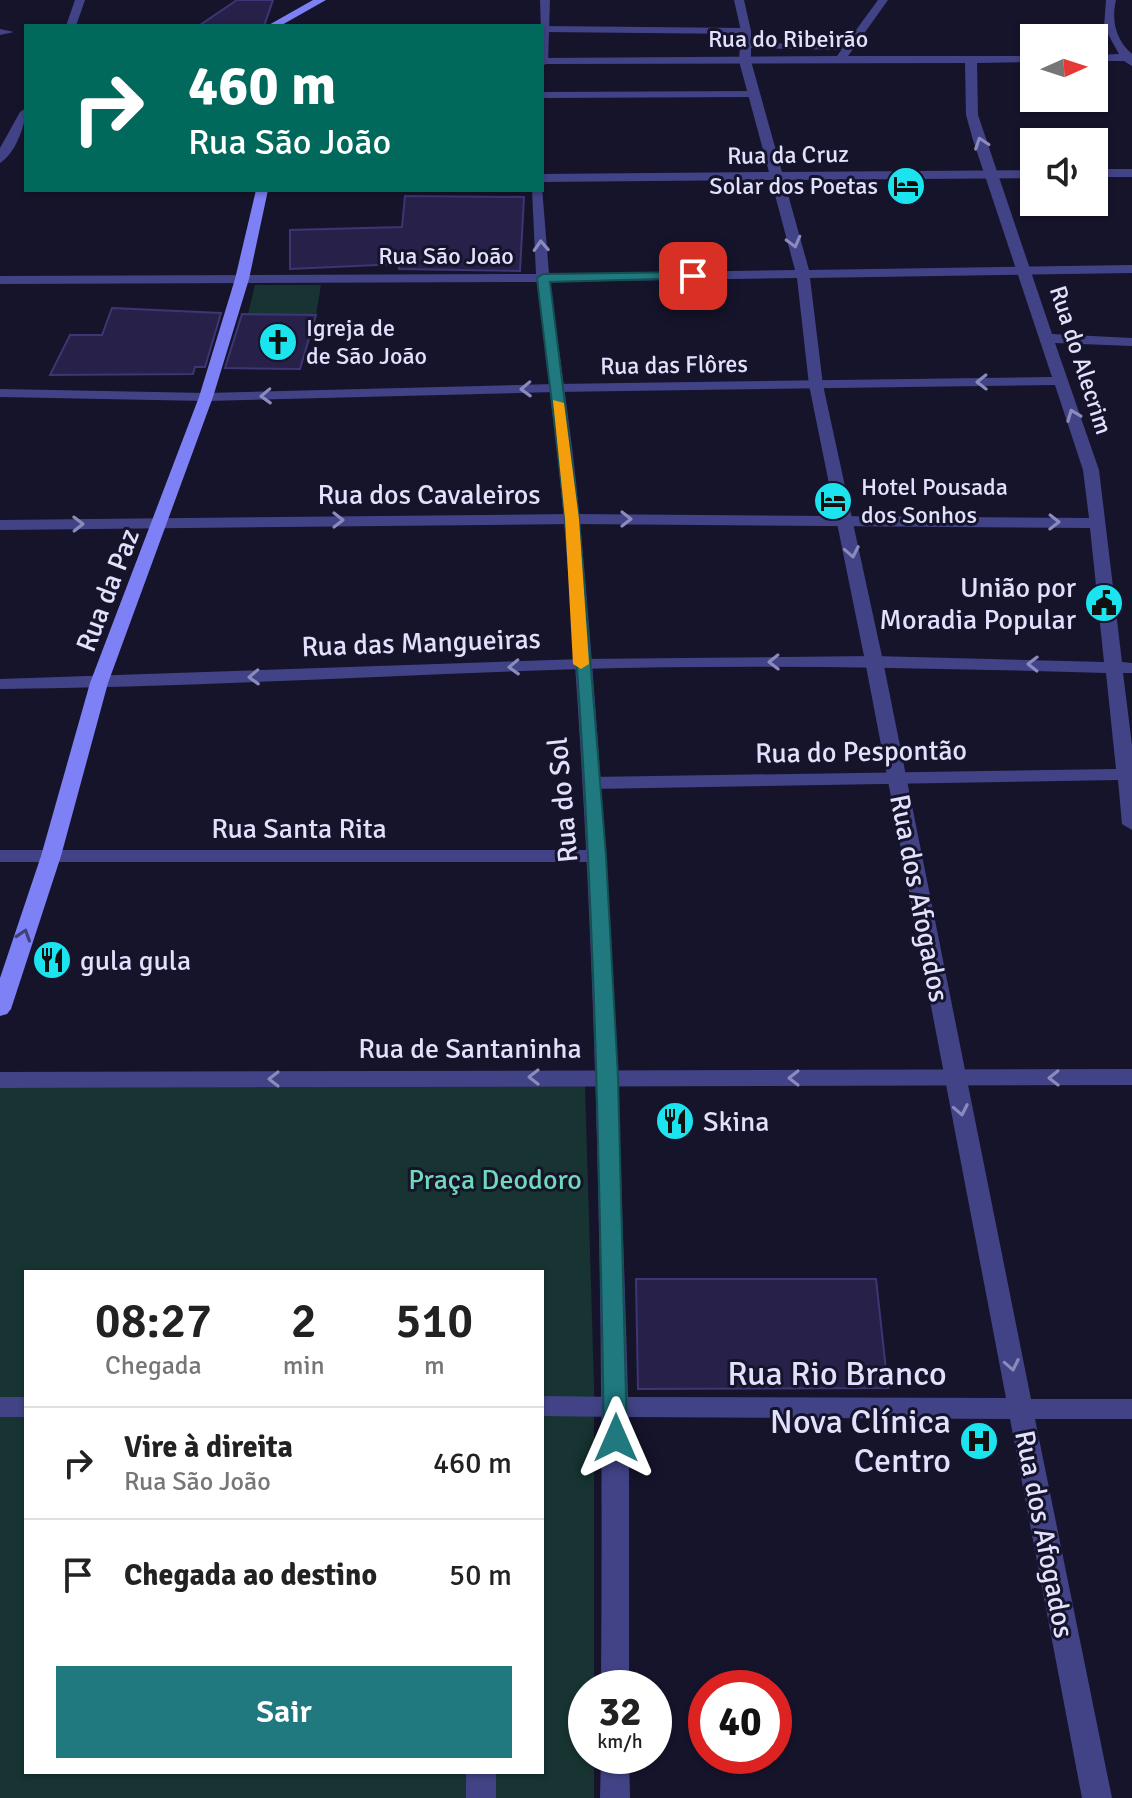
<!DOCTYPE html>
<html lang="pt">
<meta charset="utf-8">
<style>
body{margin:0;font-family:Signika,sans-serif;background:#f2f2f2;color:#222;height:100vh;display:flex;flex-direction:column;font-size:30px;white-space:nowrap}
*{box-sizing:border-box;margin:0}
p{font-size:26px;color:#767676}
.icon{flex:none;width:44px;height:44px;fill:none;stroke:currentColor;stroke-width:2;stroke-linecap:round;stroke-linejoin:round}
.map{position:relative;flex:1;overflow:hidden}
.panel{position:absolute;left:24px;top:1270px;width:520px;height:504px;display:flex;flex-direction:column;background:#fff;border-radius:0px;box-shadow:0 2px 6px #0004}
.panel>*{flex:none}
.hud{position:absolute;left:24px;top:24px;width:520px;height:168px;border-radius:0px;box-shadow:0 2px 6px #0004;background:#00695c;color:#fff;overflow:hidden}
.needle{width:52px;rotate:87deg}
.controls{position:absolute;left:1020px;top:24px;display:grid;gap:16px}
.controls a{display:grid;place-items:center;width:88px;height:88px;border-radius:0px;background:#fff;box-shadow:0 2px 6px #0004;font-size:40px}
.speed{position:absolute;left:568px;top:1670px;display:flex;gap:16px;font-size:40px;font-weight:700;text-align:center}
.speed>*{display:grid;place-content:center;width:104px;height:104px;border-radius:50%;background:#fff;box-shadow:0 2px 6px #0004;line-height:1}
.speed small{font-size:20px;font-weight:400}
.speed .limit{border:12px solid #d22;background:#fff;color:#111}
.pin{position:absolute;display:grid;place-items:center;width:68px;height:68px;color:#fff;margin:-34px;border-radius:16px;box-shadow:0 4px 12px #0006}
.me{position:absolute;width:88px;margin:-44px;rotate:0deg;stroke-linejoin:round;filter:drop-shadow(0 0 6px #0008)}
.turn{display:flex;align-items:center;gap:28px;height:168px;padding:0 32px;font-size:36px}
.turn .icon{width:104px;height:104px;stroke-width:2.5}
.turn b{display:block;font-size:56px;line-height:68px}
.eta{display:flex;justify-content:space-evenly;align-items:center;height:136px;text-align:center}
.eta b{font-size:48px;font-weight:600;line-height:56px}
.action{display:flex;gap:16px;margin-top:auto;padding:16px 32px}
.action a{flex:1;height:92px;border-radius:0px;background:#1f797e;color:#fff;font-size:32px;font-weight:600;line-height:92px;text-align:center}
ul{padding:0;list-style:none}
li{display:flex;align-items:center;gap:24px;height:112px;padding:0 32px;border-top:2px solid #e0e0e0}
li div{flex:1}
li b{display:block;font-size:30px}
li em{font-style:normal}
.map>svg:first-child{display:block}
</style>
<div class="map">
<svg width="1132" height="1798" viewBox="0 0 1132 1798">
<rect width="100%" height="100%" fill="#16142b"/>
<path fill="#173432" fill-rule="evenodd" d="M255,285H321L316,315L248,314Z
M585,1086L594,1385V1688H586V1756H594V1798H0V1088ZM26,1272H542V1772H26Z"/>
<path fill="#27214a" stroke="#3e3574" stroke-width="2" d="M237,0H273L264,26L200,25Z
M405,196L524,197L520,271L399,269V264L290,269V230L402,227Z
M112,308L221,313L205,367H195L193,374L50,375L70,335H102Z
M242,314L316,315L300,369L225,368Z
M636,1279H876L888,1388L638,1389Z"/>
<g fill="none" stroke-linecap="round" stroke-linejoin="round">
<path fill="#424386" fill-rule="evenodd" d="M75,0H85L76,26H66Z
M742,43L848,44L854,47L848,50L746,48L742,47Z
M26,108C26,125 15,154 0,163V148L20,112Z
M542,1396L616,1397L625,1400L629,1407L625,1414L616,1417L542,1416Z
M0,1397H26V1417H0Z
M466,1772H496V1798H466Z"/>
<path fill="#424386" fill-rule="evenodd" d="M878,0H888L848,56H1034V62L977,63L978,115L1052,334L1132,338V346L1055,343L1099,470L1122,662L1132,663V673H1123L1132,745V830L1122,824L1118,780L591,789L582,783L591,777L1116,769L1106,673C930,668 755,664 580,669C387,675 193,687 0,689V679L581,659L874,656L1104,662L1090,528L572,524L0,530V520L572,514L1089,518L1083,470L1055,385L555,392L206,401L0,397V389L206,393L555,384L1052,377L973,140L966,115L965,63L542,64V58L837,56Z
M1106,0H1116C1111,21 1116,40 1132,54V66L1124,61H1094V55L1119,54L1104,27Z
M541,26H542L746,28L751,31L746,34L542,32Z
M0,29L14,32L0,35Z
M542,92L754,91L760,94L754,97L542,98Z
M0,850H597L607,856L597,862H0Z
M1132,1069V1085L0,1088V1072Z"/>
<path fill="#424386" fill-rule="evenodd" d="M540,0H550L548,63L542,66Z
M734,0H744L751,31V61L782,172L1034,170V178L784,180L809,270L1132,265V273L810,278L823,385L883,661L1031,1399H1132V1419H1035L1112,1798H1082L1010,1419L629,1417V1688H601C604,1298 597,910 564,521C557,441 546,362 537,282L0,284V276L536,274L532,190H542V187L549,274L795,270L771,180L542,182V174L769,172L739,61L741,31ZM797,278L809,385L865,661L1006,1398L628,1397C620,1105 607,813 580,522C573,442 560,362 550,282Z
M1094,169H1132V177H1094Z
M601,1756H629L630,1798H600Z"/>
<path fill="#7e81f5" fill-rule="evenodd" d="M313,0H326L280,26H267Z
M256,190H268L249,279L213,397L108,683L61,856L11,1009L7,1014L0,1016V978L41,856L90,683L199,397L235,279Z"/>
</g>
<defs><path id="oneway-chevron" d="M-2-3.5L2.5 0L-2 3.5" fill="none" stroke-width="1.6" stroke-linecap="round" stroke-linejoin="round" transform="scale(2)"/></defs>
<g stroke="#8a8abc">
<use href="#oneway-chevron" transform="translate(981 143) rotate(-109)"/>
<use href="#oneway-chevron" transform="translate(794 242) rotate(75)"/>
<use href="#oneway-chevron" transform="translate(541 246) rotate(-93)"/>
<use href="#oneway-chevron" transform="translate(982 382) rotate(179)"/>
<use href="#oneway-chevron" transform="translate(526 389) rotate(178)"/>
<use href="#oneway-chevron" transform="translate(266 396) rotate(178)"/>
<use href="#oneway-chevron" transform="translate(1073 415) rotate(-111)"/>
<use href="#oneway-chevron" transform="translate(626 519)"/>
<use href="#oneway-chevron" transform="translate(338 520)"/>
<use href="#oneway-chevron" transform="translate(1054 522) rotate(1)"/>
<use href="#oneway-chevron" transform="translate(78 524) rotate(-1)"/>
<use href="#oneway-chevron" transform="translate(852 552) rotate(79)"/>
<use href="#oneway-chevron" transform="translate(774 662) rotate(179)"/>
<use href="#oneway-chevron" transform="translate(1033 664) rotate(-179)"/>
<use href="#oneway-chevron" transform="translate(514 667) rotate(178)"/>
<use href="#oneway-chevron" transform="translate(254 677) rotate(178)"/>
<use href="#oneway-chevron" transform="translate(534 1077) rotate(180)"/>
<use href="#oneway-chevron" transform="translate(794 1078) rotate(-180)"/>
<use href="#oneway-chevron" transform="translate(1054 1078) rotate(179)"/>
<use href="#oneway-chevron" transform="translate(274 1079) rotate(180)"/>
<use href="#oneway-chevron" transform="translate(961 1110) rotate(79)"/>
<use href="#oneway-chevron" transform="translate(1012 1365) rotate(79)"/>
</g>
<use stroke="#40407c" href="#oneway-chevron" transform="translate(24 935) rotate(-72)"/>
<path fill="#1f797e" stroke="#144f52" stroke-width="2" d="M693,272L697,273V278L550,282L579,519L606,856L618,1077L627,1438L624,1444L616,1447L608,1444L604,1438C599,1131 593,824 565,519C557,438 546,358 537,278L543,274Z"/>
<path fill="#f59e0b" d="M553,400L564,403L579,519L589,664L581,669L573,664L565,519Z"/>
<defs>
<g id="hotel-disc" transform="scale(2)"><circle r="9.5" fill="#1be4ee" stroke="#16142b"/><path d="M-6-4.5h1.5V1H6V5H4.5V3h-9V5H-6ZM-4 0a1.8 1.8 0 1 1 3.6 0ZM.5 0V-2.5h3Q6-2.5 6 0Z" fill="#111"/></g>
<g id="church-disc" transform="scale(2)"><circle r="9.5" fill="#1be4ee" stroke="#16142b"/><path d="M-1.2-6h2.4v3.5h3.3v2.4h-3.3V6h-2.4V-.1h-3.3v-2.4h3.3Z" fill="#111"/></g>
<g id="civic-disc" transform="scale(2)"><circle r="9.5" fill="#1be4ee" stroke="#16142b"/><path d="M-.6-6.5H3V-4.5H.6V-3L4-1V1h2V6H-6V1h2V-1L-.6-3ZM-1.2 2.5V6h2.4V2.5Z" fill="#111"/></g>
<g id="restaurant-disc" transform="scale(2)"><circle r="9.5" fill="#1be4ee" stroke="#16142b"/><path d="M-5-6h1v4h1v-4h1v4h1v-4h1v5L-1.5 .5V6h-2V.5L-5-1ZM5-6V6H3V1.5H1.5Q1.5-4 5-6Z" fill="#111"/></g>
<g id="hospital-disc" transform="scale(2)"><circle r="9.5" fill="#1be4ee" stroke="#16142b"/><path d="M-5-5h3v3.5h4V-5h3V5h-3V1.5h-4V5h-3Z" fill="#111"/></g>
</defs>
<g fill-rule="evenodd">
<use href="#hotel-disc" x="906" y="186"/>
<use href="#church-disc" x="278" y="342"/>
<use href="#hotel-disc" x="833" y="501"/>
<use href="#civic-disc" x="1104" y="603"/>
<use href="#restaurant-disc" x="52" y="960"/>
<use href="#restaurant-disc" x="675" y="1121"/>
<use href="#hospital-disc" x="979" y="1441"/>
</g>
<g text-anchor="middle" stroke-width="6" stroke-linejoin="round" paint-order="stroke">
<g font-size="24" fill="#e1e0fd" stroke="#16142b">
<text x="788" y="47">Rua do Ribeirão</text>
<text transform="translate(788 155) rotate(-1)" y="8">Rua da Cruz</text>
<text x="446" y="264">Rua São João</text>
<text transform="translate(1081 360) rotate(72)" y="8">Rua do Alecrim</text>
<text transform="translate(674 365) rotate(-1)" y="8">Rua das Flôres</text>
</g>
<g font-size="24" fill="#e1e0fd" stroke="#16142b" text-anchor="start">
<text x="878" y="194" text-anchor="end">Solar dos Poetas</text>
<text x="306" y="336">Igreja de<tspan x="306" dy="28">de São João</tspan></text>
<text x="861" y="495">Hotel Pousada<tspan x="861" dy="28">dos Sonhos</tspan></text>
</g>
<g font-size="28" fill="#e1e0fd" stroke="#16142b">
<text x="429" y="504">Rua dos Cavaleiros</text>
<text transform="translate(107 590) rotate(-69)" y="10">Rua da Paz</text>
<text transform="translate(421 642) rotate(-2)" y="10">Rua das Mangueiras</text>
<text transform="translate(861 751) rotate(-1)" y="10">Rua do Pespontão</text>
<text transform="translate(562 800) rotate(-95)" y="10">Rua do Sol</text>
<text x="299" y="838">Rua Santa Rita</text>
<text transform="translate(920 898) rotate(79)" y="10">Rua dos Afogados</text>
<text x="470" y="1058">Rua de Santaninha</text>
<text transform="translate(1045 1534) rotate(79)" y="10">Rua dos Afogados</text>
</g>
<g font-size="28" fill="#e1e0fd" stroke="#16142b" text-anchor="start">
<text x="1076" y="597" text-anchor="end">União por<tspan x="1076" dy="32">Moradia Popular</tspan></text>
<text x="80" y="970">gula gula</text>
<text x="703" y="1131">Skina</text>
</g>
<g font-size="28" fill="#6fd9b9" stroke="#16142b">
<text x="495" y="1189">Praça Deodoro</text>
</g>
<g font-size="34" fill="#e1e0fd" stroke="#16142b">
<text x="837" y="1385">Rua Rio Branco</text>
</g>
<g font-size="34" fill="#e1e0fd" stroke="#16142b" text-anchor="end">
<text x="951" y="1433">Nova Clínica<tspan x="951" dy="39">Centro</tspan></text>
</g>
</g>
</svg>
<div class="controls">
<a><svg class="needle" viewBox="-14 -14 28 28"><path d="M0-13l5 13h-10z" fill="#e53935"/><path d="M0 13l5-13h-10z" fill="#767676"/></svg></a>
<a><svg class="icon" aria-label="sound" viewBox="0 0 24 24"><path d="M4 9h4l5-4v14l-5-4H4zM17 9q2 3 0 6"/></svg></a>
</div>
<div class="speed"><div>32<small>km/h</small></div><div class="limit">40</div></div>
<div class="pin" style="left:693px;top:276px;background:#d93025"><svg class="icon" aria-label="arrive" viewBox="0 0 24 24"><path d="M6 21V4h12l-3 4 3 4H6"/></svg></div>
<svg class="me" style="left:616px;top:1438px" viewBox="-20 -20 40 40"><path d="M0-17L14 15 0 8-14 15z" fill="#1f797e" stroke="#fff" stroke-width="4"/></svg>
<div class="hud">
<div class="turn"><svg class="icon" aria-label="right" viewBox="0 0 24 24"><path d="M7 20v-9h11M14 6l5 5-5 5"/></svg><div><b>460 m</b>Rua São João</div></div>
</div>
<section class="panel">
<div class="eta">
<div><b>08:27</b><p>Chegada</p></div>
<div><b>2</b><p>min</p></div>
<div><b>510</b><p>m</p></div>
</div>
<ul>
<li><svg class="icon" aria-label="right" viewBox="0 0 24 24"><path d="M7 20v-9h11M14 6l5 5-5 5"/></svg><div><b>Vire à direita</b><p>Rua São João</p></div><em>460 m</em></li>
<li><svg class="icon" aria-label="arrive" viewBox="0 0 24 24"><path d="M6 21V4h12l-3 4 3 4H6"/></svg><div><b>Chegada ao destino</b></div><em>50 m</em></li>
</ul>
<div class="action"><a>Sair</a></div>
</section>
</div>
